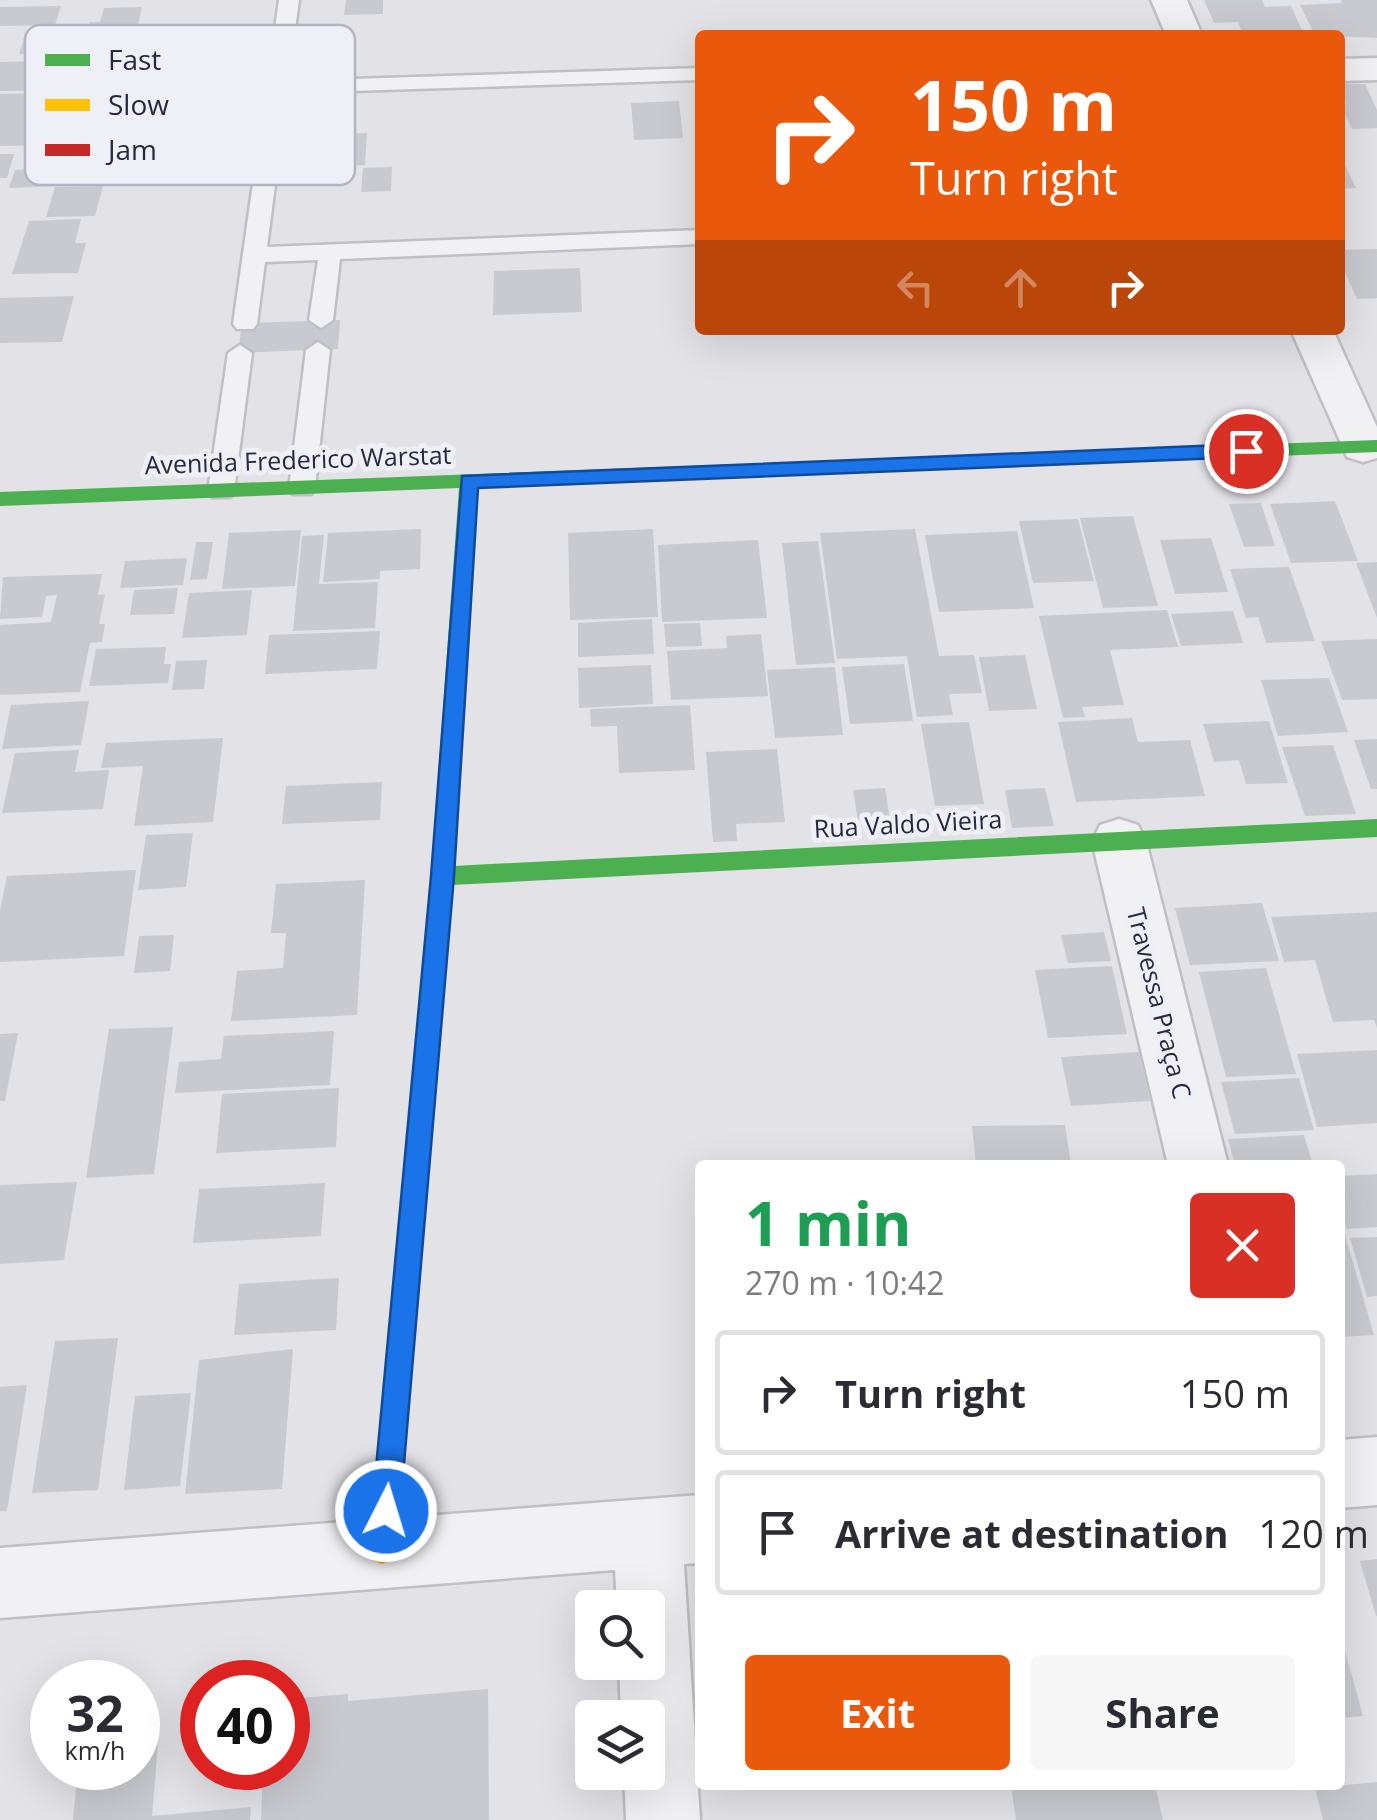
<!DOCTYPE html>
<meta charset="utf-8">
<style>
body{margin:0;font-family:"Open Sans",sans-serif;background:#f7f7f7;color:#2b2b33;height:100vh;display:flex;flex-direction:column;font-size:38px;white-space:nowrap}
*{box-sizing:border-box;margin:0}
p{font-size:32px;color:#7c7c81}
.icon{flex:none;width:55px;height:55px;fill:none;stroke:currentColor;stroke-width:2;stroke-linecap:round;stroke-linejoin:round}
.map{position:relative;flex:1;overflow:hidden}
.details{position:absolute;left:695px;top:1160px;width:650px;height:630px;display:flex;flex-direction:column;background:#fff;border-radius:10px;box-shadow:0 10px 40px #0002}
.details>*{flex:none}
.guide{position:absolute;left:695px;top:30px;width:650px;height:305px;border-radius:10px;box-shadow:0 10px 40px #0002;background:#ea580c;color:#fff;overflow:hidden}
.controls{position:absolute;left:575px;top:1590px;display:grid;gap:20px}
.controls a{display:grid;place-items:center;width:90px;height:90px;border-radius:10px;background:#fff;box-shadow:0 10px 40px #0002;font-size:50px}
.speed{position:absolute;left:30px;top:1660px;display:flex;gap:20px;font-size:50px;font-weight:700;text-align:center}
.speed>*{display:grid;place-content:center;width:130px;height:130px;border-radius:50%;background:#fff;box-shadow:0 10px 40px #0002;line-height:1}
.speed small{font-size:25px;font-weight:400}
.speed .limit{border:15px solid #d22;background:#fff;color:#111}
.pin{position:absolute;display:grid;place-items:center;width:85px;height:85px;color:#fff;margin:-42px;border:5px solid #fff;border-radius:50%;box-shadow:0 2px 10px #0007}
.me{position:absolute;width:110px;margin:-55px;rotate:5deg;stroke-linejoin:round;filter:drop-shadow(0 0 8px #0008)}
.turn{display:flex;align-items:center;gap:35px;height:210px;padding:0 50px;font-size:45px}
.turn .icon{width:130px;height:130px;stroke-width:2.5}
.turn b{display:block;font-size:70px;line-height:85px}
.lanes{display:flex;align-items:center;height:95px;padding:0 50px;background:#0003;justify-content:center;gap:50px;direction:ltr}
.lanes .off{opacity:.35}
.round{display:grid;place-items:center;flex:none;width:105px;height:105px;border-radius:10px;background:#f7f7f7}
.overview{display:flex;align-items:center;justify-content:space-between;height:170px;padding:0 50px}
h1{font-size:60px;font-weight:700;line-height:75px;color:#1e9e55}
.button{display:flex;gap:20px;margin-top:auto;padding:20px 50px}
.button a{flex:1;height:115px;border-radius:10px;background:#ea580c;color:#fff;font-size:40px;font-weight:700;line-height:115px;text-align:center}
.button a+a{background:#f7f7f7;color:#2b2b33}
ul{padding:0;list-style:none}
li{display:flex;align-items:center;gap:30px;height:125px;margin:0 20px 15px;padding:0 30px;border:5px solid #e1e1e2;border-radius:10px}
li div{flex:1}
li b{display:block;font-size:38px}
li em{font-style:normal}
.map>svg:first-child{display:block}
</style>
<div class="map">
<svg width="1377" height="1820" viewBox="0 0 1377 1820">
<rect width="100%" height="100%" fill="#e2e2e7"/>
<path fill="#c9cad0" d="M346,0H383V14L344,15Z
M1204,0H1262L1265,7L1291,6L1304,35H1243L1238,22L1214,23Z
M1341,0H1377V38L1315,35L1300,5L1342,3Z
M61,6L55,25L0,26V7Z
M142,7L137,30L87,31L90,22H100L104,8Z
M91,34L86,52L19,54L25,35Z
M76,60L67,90L0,91V62Z
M1340,84H1365L1377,110V128L1352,129L1340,103H1346Z
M44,93L36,121H43L50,98L105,97L99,120H118L101,184L9,188L15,170L35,169L39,157L82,156L92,119L71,120L63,145L0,146V94Z
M679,101L683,138L634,140L631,103Z
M367,133L365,165L305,167L308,135Z
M0,154H14L7,178H0Z
M1340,155L1356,188L1340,189Z
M392,167L391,191L361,192L363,168Z
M103,186L95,216L46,217L55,187Z
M81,219L75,243H86L78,273L12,274L29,221Z
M1377,249V298L1357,299L1340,261V250Z
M580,268L582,312L493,315L494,271Z
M74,296L62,342L0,343V298Z
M340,320L338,349L238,353L242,323Z
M1335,501L1358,561L1291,563L1270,504Z
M1261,503L1275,546L1244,547L1229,504Z
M1133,516L1158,606L1103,608L1080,518Z
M1078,519L1094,581L1033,583L1019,521Z
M421,529L420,569L380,571V579L323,582L328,533Z
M653,529L658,617L570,620L568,533Z
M915,529L939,656L974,655L982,693L949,694L953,715L917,717L907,656L837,659L820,533Z
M301,530L295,586L222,589L229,533Z
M1017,531L1034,608L939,612L925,535Z
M324,535L319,584L378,582L375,628L293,631L302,536Z
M1211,538L1228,592L1175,594L1160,540Z
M758,540L767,618L662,622L658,545Z
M818,541L835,663L796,665L782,543Z
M196,542H213L207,579L190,580Z
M187,558L183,585L120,588L125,561Z
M1377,562V618L1356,563Z
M1289,567L1315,641L1266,643L1258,617L1246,618L1230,569Z
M102,574L98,595L105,594L99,624H105L102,642L90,643L80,692L0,695V625L51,622L57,595L46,596L42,617L0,619L3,577Z
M178,588L174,614L130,615L134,590Z
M252,590L247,635L182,638L189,593Z
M1167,610L1178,647L1110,650L1124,705L1082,707L1085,717L1063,718L1039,616Z
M1233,611L1243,643L1181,646L1171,614Z
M652,619L654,654L578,657V623Z
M700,623L702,646L666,647L664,624Z
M380,631L377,669L265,674L269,635Z
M761,634L768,696L671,700L667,651L727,648L726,636Z
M1377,639V699L1342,700L1321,641Z
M166,647L164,664H171L168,683L89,686L96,649Z
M1025,655L1037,709L989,711L979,657Z
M207,660L204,689L172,690L176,661Z
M904,664L913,721L850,724L842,667Z
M651,665L653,704L579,708L578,668Z
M835,667L843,735L775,738L767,670Z
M1329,678L1348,732L1278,736L1261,680Z
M89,701L81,745L2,749L11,705Z
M690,705L695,770L619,773L617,726L591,727L590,709Z
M1132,718L1138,742L1190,740L1205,796L1076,802L1058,722Z
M1269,721L1288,783L1246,784L1239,760L1214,762L1203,724Z
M969,722L984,804L935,806L921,724Z
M223,738L213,822L134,826L143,766L101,768L106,743Z
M1377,739V789H1371L1354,740Z
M1333,745L1356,814L1305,816L1282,747Z
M777,749L785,822L736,824L737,841L713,842L706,752Z
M79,750L75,772L109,770L103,809L2,813L15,753Z
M382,782L380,820L282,824L286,786Z
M885,788L891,826L859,827L853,790Z
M1045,788L1054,826L1012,828L1005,790Z
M193,833L186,887L138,890L146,835Z
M136,870L124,956L0,962V910L7,876Z
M365,880L357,1015L231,1021L237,971L283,968L286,933H271L276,884Z
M1262,903L1279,961L1190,965L1175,908Z
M1377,912V1028L1374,1020L1333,1022L1315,960L1284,962L1271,917Z
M1104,932L1111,961L1068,963L1061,935Z
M174,935L170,971L134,973L139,936Z
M1112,966L1127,1034L1048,1038L1035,970Z
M1266,968L1296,1074L1226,1077L1199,972Z
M173,1027L154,1174L86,1178L109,1029Z
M334,1031L330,1085L175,1093L179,1062L221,1059L224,1036Z
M18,1033L5,1101H0V1034Z
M1377,1050V1123L1317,1127L1297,1054Z
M1139,1052L1150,1101L1071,1106L1061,1057Z
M1299,1078L1314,1130L1235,1134L1221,1082Z
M339,1088L336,1147L216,1153L222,1094Z
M1065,1125L1071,1165H976L972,1126Z
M1304,1135L1313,1165H1235L1228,1139Z
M1377,1174V1227L1347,1229L1340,1205V1176Z
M77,1182L64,1260L0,1264V1185Z
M325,1183L321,1236L193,1243L199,1189Z
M1341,1221L1374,1335L1340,1337Z
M1377,1237V1296L1367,1297L1350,1238Z
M339,1278L336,1330L234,1335L239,1284Z
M118,1338L98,1490L32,1493L55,1341Z
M293,1349L282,1489L185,1494L199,1360Z
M27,1385L7,1511H0V1387Z
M191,1393L180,1486L124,1490L135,1396Z
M1377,1559V1616H1376L1360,1561Z
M1341,1637L1363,1716L1340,1718Z
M488,1689L489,1820H261L263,1768H288V1699L348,1694V1701Z
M160,1721L152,1816L251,1807L250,1820H73L78,1768H138V1723Z
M1377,1782V1820H1323L1315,1788Z
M1024,1785H1155L1163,1820H1016L1011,1786Z"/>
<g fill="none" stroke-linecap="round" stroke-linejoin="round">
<g stroke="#bfbfc5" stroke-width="5">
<path id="lane" d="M279,0H299L288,81L700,68V80L287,93L267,247L700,230V244L340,259L333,320L321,328L309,320L318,260L265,262L257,324L253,329H237L233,324Z
M318,342L330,350L315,488L311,494H293L289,488L306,350Z
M240,345L252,353L234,491L230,497H212L208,491L228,353Z"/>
</g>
<g stroke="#bfbfc5" stroke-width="5">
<path id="street" d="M1151,0H1187L1202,35H1166Z
M1377,58V80L1340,81V59Z
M1291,330H1333L1377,427V458L1363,462L1347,457Z
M1119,819L1138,825L1146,841L1228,1165H1168L1092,841L1100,825Z
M1377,1437V1505L1340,1508V1440Z
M700,1495V1563L684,1564L700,1820H626L624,1772H648V1718H621L619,1662H648V1608H617L615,1570L0,1618V1548Z"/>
</g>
<use href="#lane" fill="#f1f1f4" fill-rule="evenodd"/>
<use href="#street" fill="#f1f1f4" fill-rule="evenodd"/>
<path fill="#4caf50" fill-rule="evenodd" d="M1377,440V452L478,487L453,866L1377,819V837L452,885L449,893H433L430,886L459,488L0,506V492Z"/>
<path fill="#ffc107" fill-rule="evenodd" d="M416,1158L425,1162L428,1170L396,1550L392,1560L382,1564L372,1560L368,1550L404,1170L407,1162Z"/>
<path fill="#c62828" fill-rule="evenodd" d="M441,877L449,879L452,886L428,1170L425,1178L416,1182L407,1178L404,1170L430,886L433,879Z"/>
</g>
<path fill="#1a73e8" stroke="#114b97" stroke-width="2.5" d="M1246,444L1256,451L1246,457L478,488L454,876L400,1511L396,1521L386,1525L376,1521L372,1511L431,876L462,476Z"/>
<g text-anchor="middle" stroke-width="10" stroke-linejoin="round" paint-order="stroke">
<g font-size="25" fill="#262943" stroke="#eff0f7">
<text transform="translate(298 460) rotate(-2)" y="9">Avenida Frederico Warstat</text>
<text transform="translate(908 824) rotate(-3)" y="9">Rua Valdo Vieira</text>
<text transform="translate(1159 1003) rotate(76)" y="9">Travessa Praça C</text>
</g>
</g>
<rect x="25" y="25" width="330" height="160" rx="15" fill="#eff0f7" stroke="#b3b4c1" stroke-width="2.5"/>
<rect x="45" y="54" width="45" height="12" fill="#4caf50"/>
<rect x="45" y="99" width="45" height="12" fill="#ffc107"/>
<rect x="45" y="144" width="45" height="12" fill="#c62828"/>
<g font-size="28" fill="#262943">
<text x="108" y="70">Fast</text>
<text x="108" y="115">Slow</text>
<text x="108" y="160">Jam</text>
</g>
</svg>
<div class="controls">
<a><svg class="icon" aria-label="search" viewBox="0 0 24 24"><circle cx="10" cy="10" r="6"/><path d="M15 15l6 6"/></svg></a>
<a><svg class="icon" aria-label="layers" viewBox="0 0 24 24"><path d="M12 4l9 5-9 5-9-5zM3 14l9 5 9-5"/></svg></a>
</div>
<div class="speed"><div>32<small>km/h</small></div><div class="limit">40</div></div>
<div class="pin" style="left:1246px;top:451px;background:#d93025"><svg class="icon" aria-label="arrive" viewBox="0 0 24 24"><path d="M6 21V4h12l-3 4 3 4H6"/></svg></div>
<svg class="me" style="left:386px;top:1511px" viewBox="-20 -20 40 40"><circle r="17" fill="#1a73e8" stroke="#fff" stroke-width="3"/><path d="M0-11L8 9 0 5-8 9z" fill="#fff"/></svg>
<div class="guide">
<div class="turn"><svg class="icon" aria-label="right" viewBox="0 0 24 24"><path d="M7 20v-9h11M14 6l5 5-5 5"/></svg><div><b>150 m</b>Turn right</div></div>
<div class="lanes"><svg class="icon off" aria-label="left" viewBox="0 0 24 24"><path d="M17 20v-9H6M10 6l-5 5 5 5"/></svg><svg class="icon off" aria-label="ahead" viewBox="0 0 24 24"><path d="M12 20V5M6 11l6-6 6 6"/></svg><svg class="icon" aria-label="right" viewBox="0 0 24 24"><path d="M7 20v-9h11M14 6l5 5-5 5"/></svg></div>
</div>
<section class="details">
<div class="overview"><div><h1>1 min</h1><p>270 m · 10:42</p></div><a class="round" style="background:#d93025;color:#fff"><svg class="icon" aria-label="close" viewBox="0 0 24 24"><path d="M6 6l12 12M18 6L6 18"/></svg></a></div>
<ul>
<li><svg class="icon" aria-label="right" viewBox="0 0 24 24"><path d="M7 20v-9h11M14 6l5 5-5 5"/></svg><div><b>Turn right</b></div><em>150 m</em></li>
<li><svg class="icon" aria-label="arrive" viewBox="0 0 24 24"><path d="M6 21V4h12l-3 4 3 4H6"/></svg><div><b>Arrive at destination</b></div><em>120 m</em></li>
</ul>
<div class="button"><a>Exit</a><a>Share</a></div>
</section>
</div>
